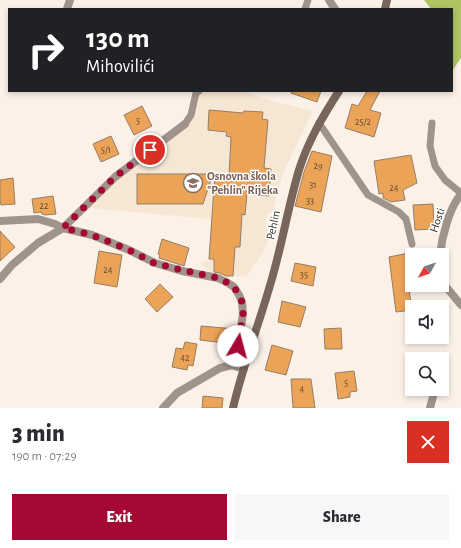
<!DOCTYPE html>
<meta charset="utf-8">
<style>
body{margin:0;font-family:"Alegreya Sans",sans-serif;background:#f7f7f7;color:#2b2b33;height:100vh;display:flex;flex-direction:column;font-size:15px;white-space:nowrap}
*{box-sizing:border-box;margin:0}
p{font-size:13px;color:#7c7c81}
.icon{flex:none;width:22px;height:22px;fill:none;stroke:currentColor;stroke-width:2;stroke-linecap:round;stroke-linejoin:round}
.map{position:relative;height:408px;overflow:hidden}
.drawer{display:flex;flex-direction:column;background:#fff;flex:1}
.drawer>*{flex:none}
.top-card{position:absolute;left:8px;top:8px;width:445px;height:84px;border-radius:0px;box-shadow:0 2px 6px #0003;background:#202124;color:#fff;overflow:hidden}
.needle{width:26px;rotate:230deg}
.controls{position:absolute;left:405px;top:248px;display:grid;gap:8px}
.controls a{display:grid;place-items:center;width:44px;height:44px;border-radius:0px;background:#fff;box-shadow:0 2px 6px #0003;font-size:20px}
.pin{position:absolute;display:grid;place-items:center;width:34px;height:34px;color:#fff;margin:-17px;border:2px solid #fff;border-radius:50%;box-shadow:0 1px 4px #0007}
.me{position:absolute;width:44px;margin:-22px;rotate:8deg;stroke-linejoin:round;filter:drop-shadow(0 0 3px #0008)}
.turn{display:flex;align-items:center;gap:14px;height:84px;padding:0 12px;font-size:18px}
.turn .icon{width:52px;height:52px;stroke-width:2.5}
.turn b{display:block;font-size:28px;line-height:34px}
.round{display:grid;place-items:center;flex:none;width:42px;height:42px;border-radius:0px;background:#f7f7f7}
.headline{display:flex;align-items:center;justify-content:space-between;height:68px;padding:0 12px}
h1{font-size:24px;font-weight:800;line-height:30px}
.button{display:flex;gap:8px;margin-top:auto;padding:8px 12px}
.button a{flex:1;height:46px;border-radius:0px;background:#a40833;color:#fff;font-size:16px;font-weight:800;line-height:46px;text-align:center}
.button a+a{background:#f7f7f7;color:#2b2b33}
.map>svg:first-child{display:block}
</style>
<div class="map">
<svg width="461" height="408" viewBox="0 0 461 408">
<rect width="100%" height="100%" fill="#fcf1e7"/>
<path fill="#f6e7d4" d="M221,91H241L277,102L313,111L283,173L273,210L267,215L265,227L273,230L261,256L246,277L213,275L200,263L209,259L212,219L89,208L92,193L183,122L196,93Z"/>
<path fill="#afc463" d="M424,0H461V58L452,71V9H431Z"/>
<path fill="#eba357" stroke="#957e67" d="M291,91H321L317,102L291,93Z
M367,91H380L370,110L381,113L374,137L345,128L352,104L358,106Z
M142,106L152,126L134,135L124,115Z
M209,110L243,113L244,111L263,112L262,119L268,120L264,168L271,169L269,196L247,194L245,215L242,214L240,247H235L233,276H226L220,273L214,272V259H209L215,174H220L229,176L231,137L226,136L227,132L208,130Z
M111,136L119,154L101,162L93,144Z
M312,151L332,156L321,212L295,206L304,172Z
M411,155L417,183L403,190L405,200L391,202L383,198V193L379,194L374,161Z
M137,174H213L203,204H137Z
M13,178L15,204L1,205L0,200V180Z
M53,196L56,214L45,215L42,214L41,212L34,213L32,199Z
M433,204L434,229L415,230L413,205Z
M0,231L15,247L0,261Z
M162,239L189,248L184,266L159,258L160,255L158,254Z
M99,251L122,255L117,287L94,283Z
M409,253L411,274L407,275L412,310L396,312L389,257Z
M295,263L316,267L313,286L291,281Z
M160,284L173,297L157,312L145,299Z
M282,301L306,307L300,327L278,322Z
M201,326L235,329L233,344L200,340Z
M341,328L342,349H325L324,329Z
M185,342L197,344L193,366L188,365L187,370L172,367L176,348L183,349Z
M272,345L293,351L286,375L265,370Z
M354,371L357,391L350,392V397L338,399L335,373Z
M291,379H311L315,408H293Z
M203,396L223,398L222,408H202Z"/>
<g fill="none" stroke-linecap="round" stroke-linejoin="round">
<path stroke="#a0938b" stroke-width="7" d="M305,9L308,0
M319,123L368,195L399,212L406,219L412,244
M432,123L430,146L435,166L445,180L461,193
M185,124L191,115L196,93L199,91"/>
<path stroke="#a0938b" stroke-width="8" d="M329,0L335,9
M67,9L70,0
M0,221L38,219L55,224L63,228L115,177L185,124
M440,255C442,236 449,209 461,194
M0,279L12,265L38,243L63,228L92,235L129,250L155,263L182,271L218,278L228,283L234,287L239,295L242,302L243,314L238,346L232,365
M442,282L461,305
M163,408L177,393L220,368L232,365L244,369
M430,408L435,389"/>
<path stroke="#78665a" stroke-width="8" d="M385,9L387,0
M233,408C243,365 259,324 271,282C282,245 288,207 299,170C308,141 323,116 339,91"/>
</g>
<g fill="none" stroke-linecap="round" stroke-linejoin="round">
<path stroke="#a40833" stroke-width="7" stroke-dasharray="0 12.6" d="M150,150L115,177L63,228L92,235L129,250L154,263L182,270L218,278L228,283L234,287L239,295L242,302L243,314L238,346"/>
</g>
<defs>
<g id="school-ring" transform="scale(1)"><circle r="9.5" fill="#fff" stroke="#8d6e63" stroke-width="1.5"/><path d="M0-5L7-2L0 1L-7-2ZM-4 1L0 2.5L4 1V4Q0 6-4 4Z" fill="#8d6e63"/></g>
</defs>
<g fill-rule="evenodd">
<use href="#school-ring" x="193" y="183"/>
</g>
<g text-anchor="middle" stroke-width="3" stroke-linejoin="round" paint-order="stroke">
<g font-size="10" fill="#644a31">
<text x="138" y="124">5</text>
<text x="363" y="125">25/2</text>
<text x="106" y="153">5/1</text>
<text x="318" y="169">29</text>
<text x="313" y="188">31</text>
<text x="394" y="191">24</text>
<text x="310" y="204">33</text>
<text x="44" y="209">22</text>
<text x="108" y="273">24</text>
<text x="304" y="278">35</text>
<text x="185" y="361">42</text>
<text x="346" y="386">5</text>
<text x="302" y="392">4</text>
</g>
<g font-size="12" font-weight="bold" fill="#785e54" stroke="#fff" text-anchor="start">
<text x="207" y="180">Osnovna škola<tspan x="207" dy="14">"Pehlin" Rijeka</tspan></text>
</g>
<g font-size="12" fill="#372d24" stroke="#fff">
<text transform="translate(437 220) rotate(-71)" y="4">Hosti</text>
<text transform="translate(273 225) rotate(-78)" y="4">Pehlin</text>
</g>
</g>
</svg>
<div class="controls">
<a><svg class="needle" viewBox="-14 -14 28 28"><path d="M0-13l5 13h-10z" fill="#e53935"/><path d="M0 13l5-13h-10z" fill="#7c7c81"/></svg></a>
<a><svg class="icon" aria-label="sound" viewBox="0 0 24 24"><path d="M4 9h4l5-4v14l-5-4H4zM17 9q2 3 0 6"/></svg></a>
<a><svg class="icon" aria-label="search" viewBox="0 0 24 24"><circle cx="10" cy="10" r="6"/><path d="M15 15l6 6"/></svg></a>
</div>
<div class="pin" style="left:150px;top:150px;background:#d93025"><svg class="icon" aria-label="arrive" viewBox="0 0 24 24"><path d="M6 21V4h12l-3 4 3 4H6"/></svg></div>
<svg class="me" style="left:238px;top:346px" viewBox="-20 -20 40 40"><circle r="19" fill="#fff"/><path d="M0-13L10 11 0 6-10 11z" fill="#a40833"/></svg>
<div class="top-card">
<div class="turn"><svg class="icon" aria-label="right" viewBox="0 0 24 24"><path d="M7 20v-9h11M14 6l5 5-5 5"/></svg><div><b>130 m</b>Mihovilići</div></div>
</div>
</div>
<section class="drawer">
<div class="headline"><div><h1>3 min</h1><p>190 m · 07:29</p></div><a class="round" style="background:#d93025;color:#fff"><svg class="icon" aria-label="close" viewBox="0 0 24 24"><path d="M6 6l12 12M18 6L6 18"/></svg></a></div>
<div class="button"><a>Exit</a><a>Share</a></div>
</section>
